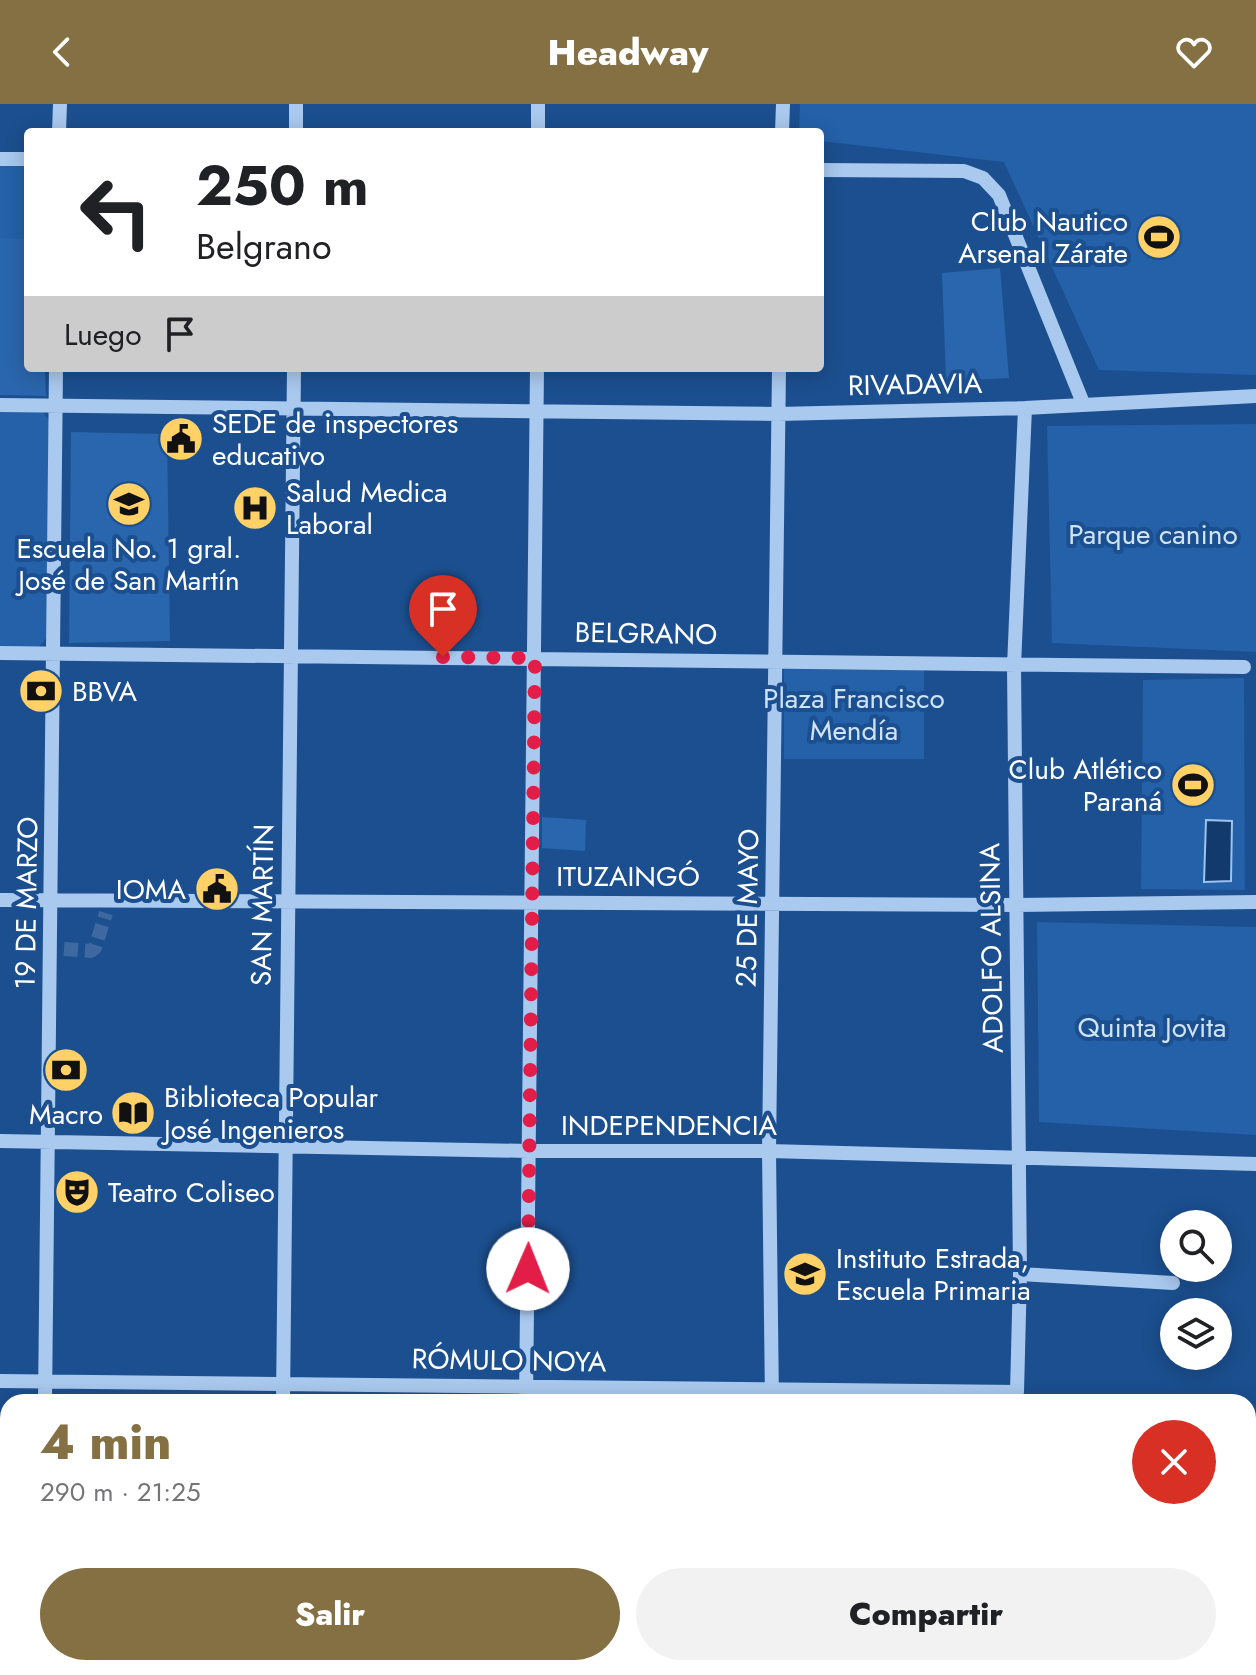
<!DOCTYPE html>
<html lang="es">
<meta charset="utf-8">
<style>
body{margin:0;font-family:Jost,sans-serif;background:#f2f2f2;color:#202124;height:100vh;display:flex;flex-direction:column;font-size:30px;white-space:nowrap}
*{box-sizing:border-box;margin:0}
p{font-size:26px;color:#757577}
.icon{flex:none;width:44px;height:44px;fill:none;stroke:currentColor;stroke-width:2;stroke-linecap:round;stroke-linejoin:round}
.map{position:relative;flex:1;overflow:hidden}
.sheet{position:absolute;left:0px;top:1290px;width:1256px;height:282px;display:flex;flex-direction:column;background:#fff;border-radius:24px 24px 0 0;box-shadow:0 4px 20px #0003}
.sheet>*{flex:none}
.top-card{position:absolute;left:24px;top:24px;width:800px;height:244px;border-radius:8px;box-shadow:0 4px 20px #0003;background:#fff;color:#202124;overflow:hidden}
.fabs{position:absolute;left:1160px;top:1106px;display:grid;gap:16px}
.fabs a{display:grid;place-items:center;width:72px;height:72px;border-radius:50%;background:#fff;box-shadow:0 4px 20px #0003;font-size:40px}
.pin{position:absolute;display:grid;place-items:center;width:68px;height:68px;color:#fff;margin:-82px -34px;border-radius:50% 50% 50% 0;rotate:-45deg;box-shadow:0 0 8px #0007}
.pin .icon{rotate:45deg}
.me{position:absolute;width:88px;margin:-44px;rotate:1deg;stroke-linejoin:round;filter:drop-shadow(0 0 6px #0008)}
.turn{display:flex;align-items:center;gap:28px;height:168px;padding:0 40px;font-size:36px}
.turn .icon{width:104px;height:104px;stroke-width:2.5}
.turn b{display:block;font-size:56px;line-height:68px}
.then{display:flex;align-items:center;height:76px;padding:0 40px;background:#0003;gap:16px;font-size:30px}
.round{display:grid;place-items:center;flex:none;width:84px;height:84px;border-radius:42px;background:#f2f2f2}
.headline{display:flex;align-items:center;justify-content:space-between;height:136px;padding:0 40px}
h1{font-size:48px;font-weight:800;line-height:60px;color:#847042}
.button{display:flex;gap:16px;margin-top:auto;padding:16px 40px}
.button a{flex:1;height:92px;border-radius:48px;background:#847042;color:#fff;font-size:32px;font-weight:800;line-height:92px;text-align:center}
.button a+a{background:#f2f2f2;color:#202124}
header{display:flex;justify-content:space-between;align-items:center;height:104px;padding:0 40px;background:#847042;color:#fff;font-size:36px;font-weight:800}
.map>svg:first-child{display:block}
</style>
<header><svg class="icon" aria-label="back" viewBox="0 0 24 24"><path d="M15 5l-7 7 7 7"/></svg>Headway<svg class="icon" aria-label="heart" viewBox="0 0 24 24"><path d="M12 20l-8-8c-3-5 5-10 8-4 3-6 11-1 8 4z"/></svg></header>
<div class="map">
<svg width="1256" height="1571" viewBox="0 0 1256 1571">
<rect width="100%" height="100%" fill="#1b4f8f"/>
<path fill="#2461a8" d="M800,0H1256V271L1099,266L1004,58L820,37V28H799Z
M0,59L28,60V135H0Z
M0,307H42L51,319L48,532L39,543H0Z
M1256,320V548L1052,539L1047,322Z
M784,565L924,566V655H784Z
M1244,574L1245,786L1141,785L1143,576Z
M1037,818L1256,823V1031L1039,1018Z"/>
<path fill="#123a6d" stroke="#9cc4f0" stroke-width="2" d="M1206,716L1232,717L1231,777L1204,778Z"/>
<path fill="#2a66ad" d="M0,134L28,135V264H45L46,292L0,291Z
M1000,164L1009,274L946,277L942,169Z
M71,328L167,330L170,537L69,539Z
M542,713L586,716L585,747L542,744Z"/>
<g fill="none" stroke-linecap="round" stroke-linejoin="round">
<path stroke="#3d69a0" stroke-width="14" stroke-dasharray="14 7" stroke-linecap="butt" d="M64,845L91,847L95,844L106,809"/>
<path stroke="#a9c9ee" stroke-width="14" d="M59,28L60,0
M296,28V0
M538,28V0
M782,28L783,0
M0,55H28
M820,66L964,67L983,74L999,91L1083,299
M0,301L778,310L1025,304L1256,292
M0,549L1244,563
M0,796L1016,801L1256,798
M0,1037L529,1047H769L1256,1060
M1020,1170L1173,1179
M0,1277L1017,1288L1020,1170L1014,562L1025,304
M45,1298L56,264
M283,1298L294,264
M526,1298L537,264
M772,1298L769,1047L779,264
M1248,1402L1256,1406
M0,1520H8
M1248,1557L1256,1536
M1045,1564L1058,1571
M43,1571V1564
M280,1571V1564
M524,1571V1564
M765,1571V1564"/>
</g>
<g fill="none" stroke-linecap="round" stroke-linejoin="round">
<path stroke="#e11d48" stroke-width="14" stroke-dasharray="0 25.2" d="M443,553L535,554L528,1165"/>
</g>
<defs>
<g id="stadium-disc" transform="scale(2.3)"><circle r="9.5" fill="#ffd166" stroke="#1b4f8f"/><path d="M0-5a6.5 5 0 1 0 0 10a6.5 5 0 1 0 0-10ZM-3.5-1.8h7v3.6h-7Z" fill="#111"/></g>
<g id="civic-disc" transform="scale(2.3)"><circle r="9.5" fill="#ffd166" stroke="#1b4f8f"/><path d="M-.6-6.5H3V-4.5H.6V-3L4-1V1h2V6H-6V1h2V-1L-.6-3ZM-1.2 2.5V6h2.4V2.5Z" fill="#111"/></g>
<g id="school-disc" transform="scale(2.3)"><circle r="9.5" fill="#ffd166" stroke="#1b4f8f"/><path d="M0-5L7-2L0 1L-7-2ZM-4 1L0 2.5L4 1V4Q0 6-4 4Z" fill="#111"/></g>
<g id="hospital-disc" transform="scale(2.3)"><circle r="9.5" fill="#ffd166" stroke="#1b4f8f"/><path d="M-5-5h3v3.5h4V-5h3V5h-3V1.5h-4V5h-3Z" fill="#111"/></g>
<g id="bank-disc" transform="scale(2.3)"><circle r="9.5" fill="#ffd166" stroke="#1b4f8f"/><path d="M-6-4H6V4H-6ZM0-2.3a2.3 2.3 0 1 0 0 4.6a2.3 2.3 0 1 0 0-4.6Z" fill="#111"/></g>
<g id="library-disc" transform="scale(2.3)"><circle r="9.5" fill="#ffd166" stroke="#1b4f8f"/><path d="M-6-4Q-3-5.5-.7-3.5V5Q-3 3-6 4ZM6-4Q3-5.5 .7-3.5V5Q3 3 6 4Z" fill="#111"/></g>
<g id="theatre-disc" transform="scale(2.3)"><circle r="9.5" fill="#ffd166" stroke="#1b4f8f"/><path d="M-5-5.5Q0-4 5-5.5V0Q5 5 0 6Q-5 5-5 0ZM-3.3-2.5H-1v1.5H-3.3ZM1-2.5H3.3v1.5H1ZM-2.8 1Q0 5.5 2.8 1Z" fill="#111"/></g>
</defs>
<g fill-rule="evenodd">
<use href="#stadium-disc" x="1159" y="133"/>
<use href="#civic-disc" x="181" y="335"/>
<use href="#school-disc" x="129" y="400"/>
<use href="#hospital-disc" x="255" y="404"/>
<use href="#bank-disc" x="41" y="587"/>
<use href="#stadium-disc" x="1193" y="681"/>
<use href="#civic-disc" x="217" y="785"/>
<use href="#bank-disc" x="66" y="966"/>
<use href="#library-disc" x="133" y="1009"/>
<use href="#theatre-disc" x="77" y="1088"/>
<use href="#school-disc" x="805" y="1170"/>
</g>
<g text-anchor="middle" stroke-width="8" stroke-linejoin="round" paint-order="stroke">
<g font-size="28" fill="#fff" stroke="#1b4f8f" text-anchor="start">
<text x="1128" y="127" text-anchor="end">Club Nautico<tspan x="1128" dy="32">Arsenal Zárate</tspan></text>
<text x="212" y="329">SEDE de inspectores<tspan x="212" dy="32">educativo</tspan></text>
<text x="286" y="398">Salud Medica<tspan x="286" dy="32">Laboral</tspan></text>
<text x="129" y="454" text-anchor="middle">Escuela No. 1 gral.<tspan x="129" dy="32">José de San Martín</tspan></text>
<text x="72" y="597">BBVA</text>
<text x="1162" y="675" text-anchor="end">Club Atlético<tspan x="1162" dy="32">Paraná</tspan></text>
<text x="186" y="795" text-anchor="end">IOMA</text>
<text x="164" y="1003">Biblioteca Popular<tspan x="164" dy="32">José Ingenieros</tspan></text>
<text x="66" y="1020" text-anchor="middle">Macro</text>
<text x="108" y="1098">Teatro Coliseo</text>
<text x="836" y="1164">Instituto Estrada,<tspan x="836" dy="32">Escuela Primaria</tspan></text>
</g>
<g font-size="28" fill="#fff" stroke="#1b4f8f">
<text transform="translate(915 280) rotate(-1)" y="10">RIVADAVIA</text>
<text transform="translate(646 529) rotate(1)" y="10">BELGRANO</text>
<text x="628" y="782">ITUZAINGÓ</text>
<text transform="translate(26 799) rotate(-89)" y="10">19 DE MARZO</text>
<text transform="translate(262 801) rotate(-89)" y="10">SAN MARTÍN</text>
<text transform="translate(747 804) rotate(-89)" y="10">25 DE MAYO</text>
<text transform="translate(991 844) rotate(-91)" y="10">ADOLFO ALSINA</text>
<text x="669" y="1031">INDEPENDENCIA</text>
<text transform="translate(509 1256) rotate(1)" y="10">RÓMULO NOYA</text>
</g>
<g font-size="28" fill="#cfe3fa" stroke="#1b4f8f">
<text x="1153" y="440">Parque canino</text>
<text x="854" y="604">Plaza Francisco<tspan x="854" dy="32">Mendía</tspan></text>
<text x="1152" y="933">Quinta Jovita</text>
</g>
</g>
</svg>
<div class="fabs">
<a><svg class="icon" aria-label="search" viewBox="0 0 24 24"><circle cx="10" cy="10" r="6"/><path d="M15 15l6 6"/></svg></a>
<a><svg class="icon" aria-label="layers" viewBox="0 0 24 24"><path d="M12 4l9 5-9 5-9-5zM3 14l9 5 9-5"/></svg></a>
</div>
<div class="pin" style="left:443px;top:553px;background:#d93025"><svg class="icon" aria-label="arrive" viewBox="0 0 24 24"><path d="M6 21V4h12l-3 4 3 4H6"/></svg></div>
<svg class="me" style="left:528px;top:1165px" viewBox="-20 -20 40 40"><circle r="19" fill="#fff"/><path d="M0-13L10 11 0 6-10 11z" fill="#e11d48"/></svg>
<div class="top-card">
<div class="turn"><svg class="icon" aria-label="left" viewBox="0 0 24 24"><path d="M17 20v-9H6M10 6l-5 5 5 5"/></svg><div><b>250 m</b>Belgrano</div></div>
<div class="then">Luego<svg class="icon" aria-label="arrive" viewBox="0 0 24 24"><path d="M6 21V4h12l-3 4 3 4H6"/></svg></div>
</div>
<section class="sheet">
<div class="headline"><div><h1>4 min</h1><p>290 m · 21:25</p></div><a class="round" style="background:#d93025;color:#fff"><svg class="icon" aria-label="close" viewBox="0 0 24 24"><path d="M6 6l12 12M18 6L6 18"/></svg></a></div>
<div class="button"><a>Salir</a><a>Compartir</a></div>
</section>
</div>
